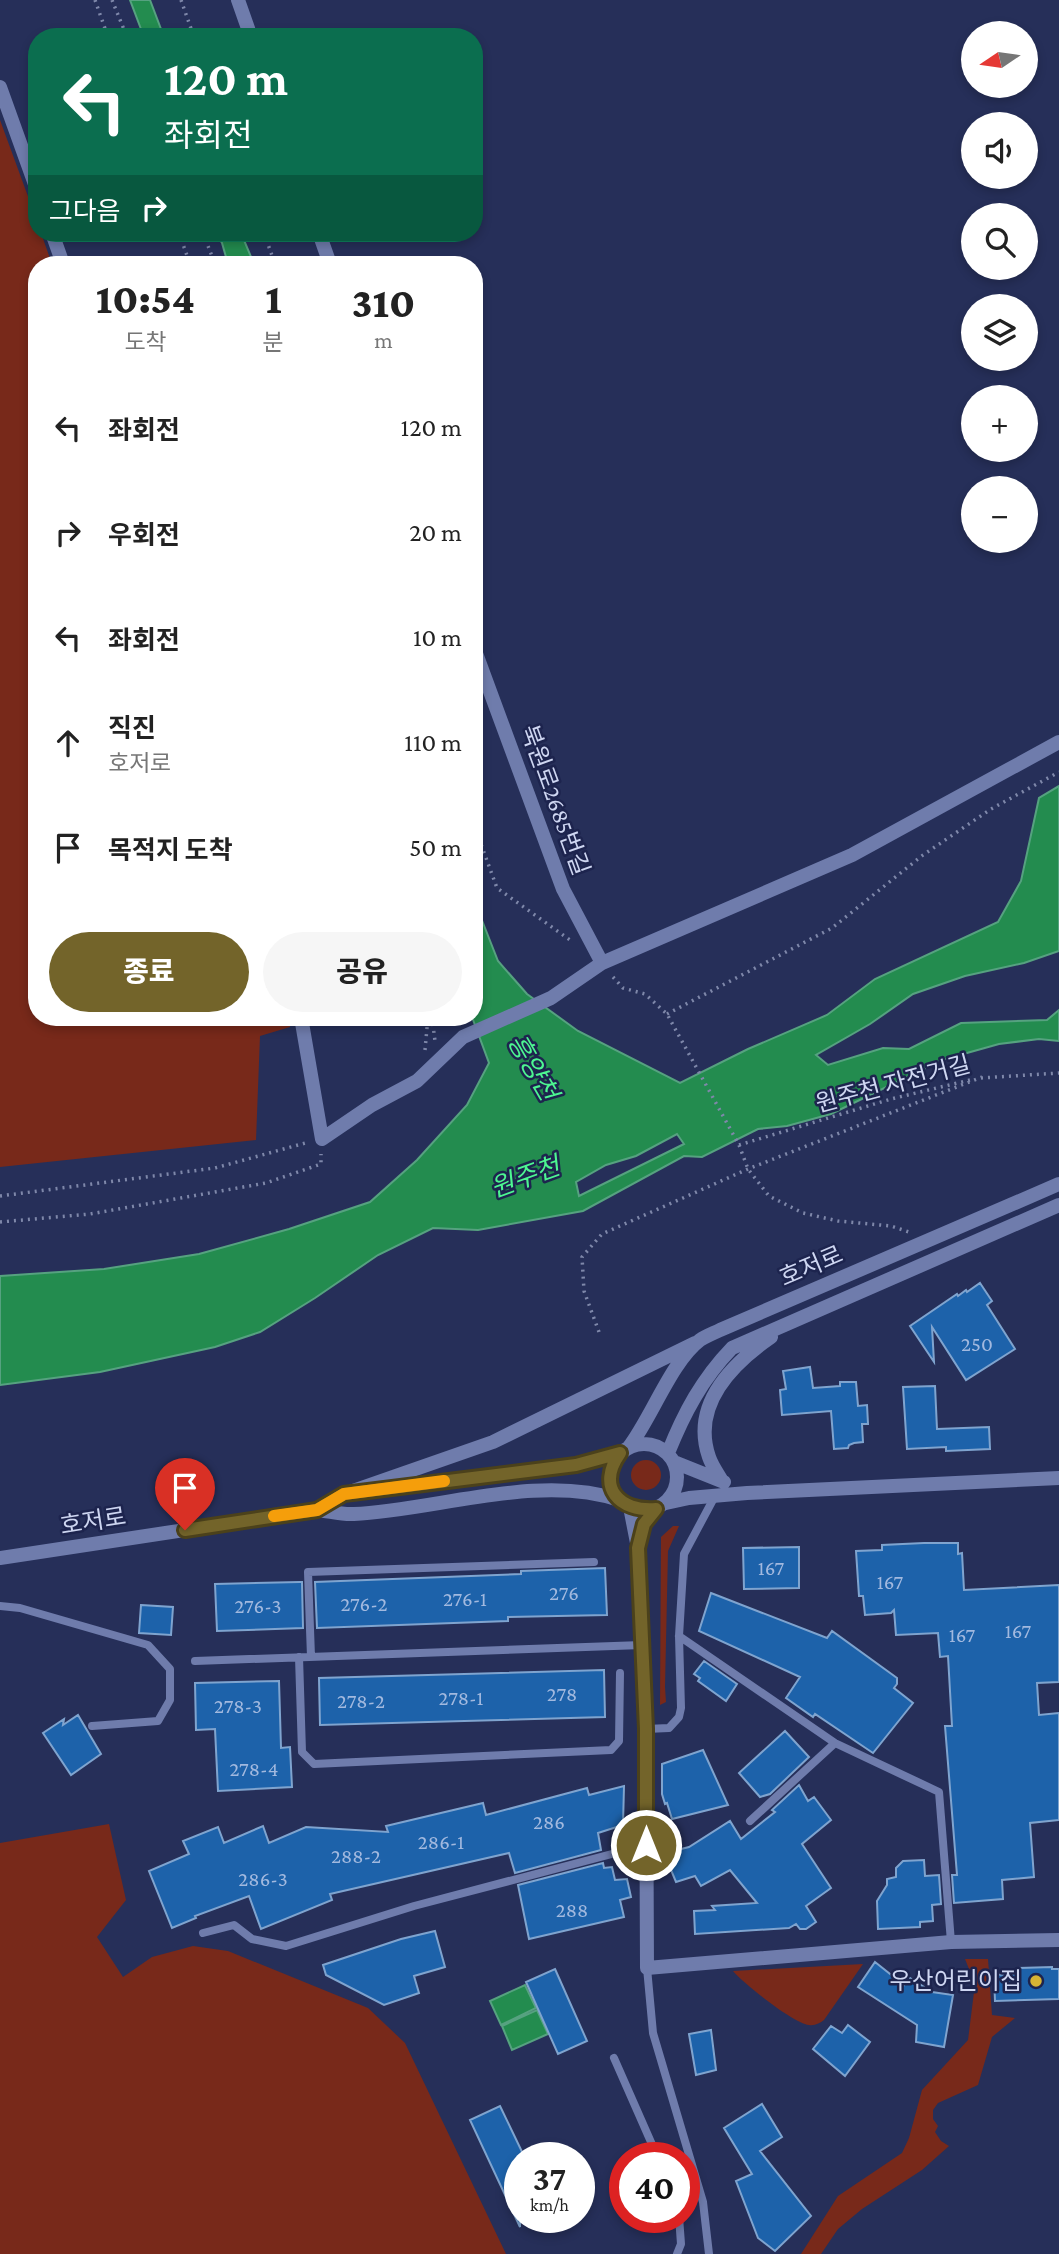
<!DOCTYPE html>
<html lang="ko">
<meta charset="utf-8">
<style>
body{margin:0;font-family:"Crimson Pro","Noto Sans KR",serif;background:#f6f6f6;color:#222;height:100vh;display:flex;flex-direction:column;font-size:26px;white-space:nowrap}
*{box-sizing:border-box;margin:0}
p{font-size:23px;color:#767676}
.icon{flex:none;width:38px;height:38px;fill:none;stroke:currentColor;stroke-width:2;stroke-linecap:round;stroke-linejoin:round}
.map{position:relative;flex:1;overflow:hidden}
.drawer{position:absolute;left:28px;top:256px;width:455px;height:770px;display:flex;flex-direction:column;background:#fff;border-radius:28px;box-shadow:0 4px 10px #0003}
.drawer>*{flex:none}
.guide{position:absolute;left:28px;top:28px;width:455px;height:214px;border-radius:28px;box-shadow:0 4px 10px #0003;background:#0b6e4f;color:#fff;overflow:hidden}
.needle{width:46px;rotate:257deg}
.buttons{position:absolute;left:961px;top:21px;display:grid;gap:14px}
.buttons a{display:grid;place-items:center;width:77px;height:77px;border-radius:50%;background:#fff;box-shadow:0 4px 10px #0003;font-size:35px}
.speed{position:absolute;left:504px;top:2142px;display:flex;gap:14px;font-size:35px;font-weight:700;text-align:center}
.speed>*{display:grid;place-content:center;width:91px;height:91px;border-radius:50%;background:#fff;box-shadow:0 4px 10px #0003;line-height:1}
.speed small{font-size:18px;font-weight:400}
.speed .limit{border:10px solid #d22;background:#fff;color:#111}
.pin{position:absolute;display:grid;place-items:center;width:60px;height:60px;color:#fff;margin:-72px -30px;border-radius:50% 50% 50% 0;rotate:-45deg;box-shadow:0 0 7px #0007}
.pin .icon{rotate:45deg}
.me{position:absolute;width:77px;margin:-38px;rotate:0deg;stroke-linejoin:round;filter:drop-shadow(0 0 5px #0008)}
.turn{display:flex;align-items:center;gap:24px;height:147px;padding:0 21px;font-size:32px}
.turn .icon{width:91px;height:91px;stroke-width:2.5}
.turn b{display:block;font-size:49px;line-height:60px}
.then{display:flex;align-items:center;height:66px;padding:0 21px;background:#0003;gap:14px;font-size:26px}
.eta{display:flex;justify-content:space-evenly;align-items:center;height:119px;text-align:center}
.eta b{font-size:42px;font-weight:800;line-height:49px}
.action{display:flex;gap:14px;margin-top:auto;padding:14px 21px}
.action a{flex:1;height:80px;border-radius:42px;background:#73642a;color:#fff;font-size:28px;font-weight:800;line-height:80px;text-align:center}
.action a+a{background:#f6f6f6;color:#222}
ul{padding:0;list-style:none}
li{display:flex;align-items:center;gap:21px;height:105px;padding:0 21px}
li div{flex:1}
li b{display:block;font-size:26px}
li em{font-style:normal}
.map>svg:first-child{display:block}
</style>
<div class="map">
<svg width="1059" height="2254" viewBox="0 0 1059 2254">
<rect width="100%" height="100%" fill="#262f59"/>
<path fill="#78291a" d="M0,120L37,221V233H41L52,264H37V1017H289L290,1027L260,1036L256,1140L0,1167Z
M631 1475a15 15 0 1 1 30 0a15 15 0 1 1-30 0Z
M673,1526H679L668,1551L665,1687L666,1702L660,1705L661,1537Z
M109,1824L126,1900L97,1937L123,1977L152,1957L193,1946L228,1951L368,2008L405,2043L506,2254H0V1843Z
M965,1959H988L992,2015L1015,2018L992,2037L978,2085L938,2103L933,2110V2119L938,2126L935,2132L941,2141L949,2146L922,2170L862,2209L838,2229L821,2254H801L838,2196L902,2153L909,2138L922,2090L968,2040L975,1984Z
M863,1964L824,2020C820,2023 815,2026 809,2025C793,2023 744,1984 733,1971Z"/>
<path fill="#238c4f" stroke="#56a280" stroke-width="2" fill-rule="evenodd" d="M130,0H150L164,37H144Z
M216,233H241L254,264H228L222,243Z
M1059,786V951L1024,963L965,976L913,994L870,1024L816,1055L828,1065L883,1048L909,1049L961,1023L1047,1020L1059,1010V1041L1039,1039L999,1044L942,1060L831,1114L787,1126L758,1129L702,1157L684,1156L583,1211L478,1230L433,1228L378,1255L315,1298L260,1332L215,1347L100,1372L0,1385V1276L104,1269L199,1254L289,1229L370,1202L417,1160L467,1105L489,1063L472,1017H474V900L498,961L527,994L578,1031L680,1083L748,1049L827,1015L875,979L998,922L1021,881L1039,798ZM677,1134L684,1144L579,1196L576,1182L606,1165L636,1156Z
M525,1985L536,2008L501,2025L490,2001Z
M537,2010L548,2034L512,2050L502,2026Z"/>
<path fill="#1d62aa" stroke="#7fa4cf" stroke-width="2" d="M980,1283L992,1301L987,1305L1015,1349L966,1380L932,1327L934,1362L910,1326L957,1294L958,1296L966,1290L967,1292Z
M810,1367L813,1388L840,1386V1382H856L858,1406L867,1405L868,1424H862L863,1442L854,1443L849,1445L848,1448L834,1449L831,1411L782,1415L780,1390L786,1389L783,1371Z
M935,1386L937,1429L989,1427L990,1449L946,1451V1447L907,1449L903,1387Z
M924,1543H958V1554L962,1553L964,1590L1059,1585V1682L1037,1683L1039,1715L1059,1713V1820L1030,1823L1034,1877L1002,1880L1003,1899L954,1903L952,1875H957L945,1726H952L948,1656L940,1657L938,1633L896,1635L894,1610L891,1613L865,1615L863,1596H859L856,1551L882,1550V1545Z
M799,1547V1588L744,1589L743,1548Z
M605,1568L607,1615L508,1617V1621L317,1628L315,1582L521,1574V1571Z
M300,1582H302L303,1628L217,1631L215,1584Z
M711,1593L827,1638L832,1631L897,1678V1684L894,1688L913,1703L873,1753L815,1714L813,1717L786,1698L800,1677L699,1631Z
M141,1605L173,1607L171,1635L139,1633Z
M704,1661L737,1684L726,1701L698,1681L700,1678L694,1674Z
M604,1670L605,1717L320,1725L319,1678Z
M279,1681L281,1748L290,1747L292,1787L218,1791L215,1729L196,1730L195,1683Z
M78,1715L101,1754L71,1775L43,1733L64,1719L63,1725Z
M785,1731L809,1757L770,1794L760,1797L739,1773Z
M703,1750L728,1805L672,1819L667,1803L665,1804L662,1794V1764Z
M799,1785L808,1801L814,1797L831,1820L802,1844L831,1888L806,1906L816,1922L806,1929H800L796,1924L789,1928L695,1934L694,1911L715,1910L712,1906L757,1903L730,1870L701,1886L695,1876L676,1882L666,1858L674,1856L673,1851L689,1847L730,1821L741,1839L775,1812L772,1810Z
M624,1786L623,1825L598,1833L601,1850L515,1873L509,1853L330,1894L332,1900L261,1929L249,1896L195,1916L196,1918L172,1928L149,1871L189,1854L183,1841L218,1827L224,1843L263,1826L269,1843L306,1827L388,1832L386,1826L483,1803L486,1815L587,1788L589,1795Z
M924,1860L925,1876L939,1875L941,1904L932,1905L933,1921L920,1922V1927L878,1929L877,1901L887,1885V1879L896,1877V1868L903,1861Z
M603,1863L604,1868L612,1867L615,1880L627,1879L631,1897L620,1900L624,1917L529,1939L518,1885Z
M435,1931L445,1967L414,1976L419,1993L384,2005L326,1975L323,1965L401,1939Z
M875,1962L904,1985L910,1978L932,1992L953,1995L944,2047L916,2042L917,2025L858,1987Z
M1052,1967V1969H1059V1999L995,2001L994,1975L1019,1974V1968Z
M555,1969L587,2041L558,2054L526,1982Z
M848,2025L870,2042L845,2076L813,2049L831,2026L842,2033Z
M711,2030L716,2070L696,2075L689,2034Z
M762,2104L782,2137L760,2151L811,2216L775,2251L758,2238L736,2181L752,2174L724,2128Z
M500,2106L525,2158H520V2227L470,2120Z"/>
<g fill="none" stroke-linecap="round" stroke-linejoin="round">
<path stroke="#7f88aa" stroke-width="3.5" stroke-dasharray="2 5" stroke-linecap="butt" d="M95,0L108,37
M112,0L127,37
M181,0L194,37
M179,233L190,264
M203,233L215,264
M264,233L275,264
M474,825L497,888L570,940
M613,977L623,988L645,994L667,1014L739,1145L748,1169L769,1196L803,1213L838,1221L891,1226L909,1232
M667,1014L832,928L923,855L991,809L1059,772
M432,1017L435,1041
M425,1050L428,1017
M981,1078L1059,1073
M739,1145L891,1099L970,1080
M0,1196L215,1168L309,1142
M0,1222L90,1214L266,1183L321,1164V1154
M599,1332L584,1291L582,1257L602,1234L748,1169L982,1077"/>
<path stroke="#6f7cac" stroke-width="8" d="M0,1606L20,1608L148,1645L170,1669V1700L158,1721L92,1726
M679,1636L835,1743L939,1792L951,1942
M299,1657L302,1752L314,1764L611,1750L619,1741L620,1673
M311,1657L308,1572L594,1562
M195,1661L642,1645
M646,1729L669,1728L679,1717L681,1708L679,1636L684,1554L715,1496
M750,1821L835,1743
M203,1933L234,1925L252,1939L286,1946L414,1906L646,1845
M647,1968L653,2033L703,2202L709,2254
M614,2058L658,2158
M677,2254L681,2244L679,2217"/>
<path stroke="#6f7cac" stroke-width="14" d="M238,0L251,37
M0,87L37,190
M52,233L63,264
M319,233L330,264
M474,648L563,889L602,963
M301,1017L322,1139L372,1105L417,1081L463,1037L551,998L602,963L852,855L1059,742"/>
<path stroke="#6f7cac" stroke-width="14" d="M611 1477a33 33 0 1 1 66 0a33 33 0 1 1-66 0Z
M629,1447C652,1417 671,1362 700,1340C706,1336 714,1333 720,1330L1059,1184
M668,1453C684,1413 702,1379 732,1348L1059,1205
M674,1462L724,1482
M722,1481C718,1474 712,1466 709,1457C691,1405 732,1364 771,1337
M344,1494L493,1442L695,1343
M666,1503L689,1498L747,1493L1059,1478
M630,1507L638,1548L646,1729L647,1968L951,1942L1059,1940
M317,1510L344,1494L576,1465L620,1453
M0,1558L317,1510C329,1511 342,1515 354,1514C436,1510 540,1473 619,1500"/>
</g>
<g fill="none" stroke-linecap="round" stroke-linejoin="round">
<g stroke="#4b411b" stroke-width="18">
<path id="route" d="M185,1530L317,1510L344,1494L576,1465L620,1453C596,1487 619,1512 656,1509L644,1524L638,1548L646,1729V1845"/>
</g>
<use href="#route" stroke="#73642a" stroke-width="12"/>
<path stroke="#f59e0b" stroke-width="12" d="M274,1516L317,1510L344,1494L444,1481"/>
</g>
<circle fill="#d7b434" stroke="#1d244e" stroke-width="2.5" cx="1036" cy="1981" r="7"/>
<g text-anchor="middle" stroke-width="5" stroke-linejoin="round" paint-order="stroke">
<g font-size="21" fill="#a2b9df">
<text x="977" y="1351">250</text>
<text x="771" y="1575">167</text>
<text x="890" y="1589">167</text>
<text x="564" y="1600">276</text>
<text x="465" y="1606">276-1</text>
<text x="364" y="1611">276-2</text>
<text x="258" y="1613">276-3</text>
<text x="1018" y="1638">167</text>
<text x="962" y="1642">167</text>
<text x="562" y="1701">278</text>
<text x="461" y="1705">278-1</text>
<text x="361" y="1708">278-2</text>
<text x="238" y="1713">278-3</text>
<text x="254" y="1776">278-4</text>
<text x="549" y="1829">286</text>
<text x="441" y="1849">286-1</text>
<text x="356" y="1863">288-2</text>
<text x="263" y="1886">286-3</text>
<text x="572" y="1917">288</text>
</g>
<g font-size="24" fill="#ced6f1" stroke="#1d244e">
<text transform="translate(555 800) rotate(70)" y="8">북원로2685번길</text>
<text transform="translate(893 1084) rotate(-15)" y="8">원주천 자전거길</text>
<text transform="translate(811 1266) rotate(-23)" y="8">호저로</text>
<text transform="translate(93 1521) rotate(-9)" y="8">호저로</text>
</g>
<g font-size="24" fill="#ced6f1" stroke="#1d244e" text-anchor="end">
<text x="1022" y="1989">우산어린이집</text>
</g>
<g font-size="26" font-style="italic" fill="#4df691" stroke="#1d244e">
<text transform="translate(533 1067) rotate(60)" y="9">흥양천</text>
<text transform="translate(525 1177) rotate(-20)" y="9">원주천</text>
</g>
</g>
</svg>
<div class="buttons">
<a><svg class="needle" viewBox="-14 -14 28 28"><path d="M0-13l5 13h-10z" fill="#e53935"/><path d="M0 13l5-13h-10z" fill="#767676"/></svg></a>
<a><svg class="icon" aria-label="sound" viewBox="0 0 24 24"><path d="M4 9h4l5-4v14l-5-4H4zM17 9q2 3 0 6"/></svg></a>
<a><svg class="icon" aria-label="search" viewBox="0 0 24 24"><circle cx="10" cy="10" r="6"/><path d="M15 15l6 6"/></svg></a>
<a><svg class="icon" aria-label="layers" viewBox="0 0 24 24"><path d="M12 4l9 5-9 5-9-5zM3 14l9 5 9-5"/></svg></a>
<a>+</a>
<a>−</a>
</div>
<div class="speed"><div>37<small>km/h</small></div><div class="limit">40</div></div>
<div class="pin" style="left:185px;top:1530px;background:#d93025"><svg class="icon" aria-label="arrive" viewBox="0 0 24 24"><path d="M6 21V4h12l-3 4 3 4H6"/></svg></div>
<svg class="me" style="left:646px;top:1845px" viewBox="-20 -20 40 40"><circle r="17" fill="#73642a" stroke="#fff" stroke-width="3"/><path d="M0-11L8 9 0 5-8 9z" fill="#fff"/></svg>
<div class="guide">
<div class="turn"><svg class="icon" aria-label="left" viewBox="0 0 24 24"><path d="M17 20v-9H6M10 6l-5 5 5 5"/></svg><div><b>120 m</b>좌회전</div></div>
<div class="then">그다음<svg class="icon" aria-label="right" viewBox="0 0 24 24"><path d="M7 20v-9h11M14 6l5 5-5 5"/></svg></div>
</div>
<section class="drawer">
<div class="eta">
<div><b>10:54</b><p>도착</p></div>
<div><b>1</b><p>분</p></div>
<div><b>310</b><p>m</p></div>
</div>
<ul>
<li><svg class="icon" aria-label="left" viewBox="0 0 24 24"><path d="M17 20v-9H6M10 6l-5 5 5 5"/></svg><div><b>좌회전</b></div><em>120 m</em></li>
<li><svg class="icon" aria-label="right" viewBox="0 0 24 24"><path d="M7 20v-9h11M14 6l5 5-5 5"/></svg><div><b>우회전</b></div><em>20 m</em></li>
<li><svg class="icon" aria-label="left" viewBox="0 0 24 24"><path d="M17 20v-9H6M10 6l-5 5 5 5"/></svg><div><b>좌회전</b></div><em>10 m</em></li>
<li><svg class="icon" aria-label="ahead" viewBox="0 0 24 24"><path d="M12 20V5M6 11l6-6 6 6"/></svg><div><b>직진</b><p>호저로</p></div><em>110 m</em></li>
<li><svg class="icon" aria-label="arrive" viewBox="0 0 24 24"><path d="M6 21V4h12l-3 4 3 4H6"/></svg><div><b>목적지 도착</b></div><em>50 m</em></li>
</ul>
<div class="action"><a>종료</a><a>공유</a></div>
</section>
</div>
